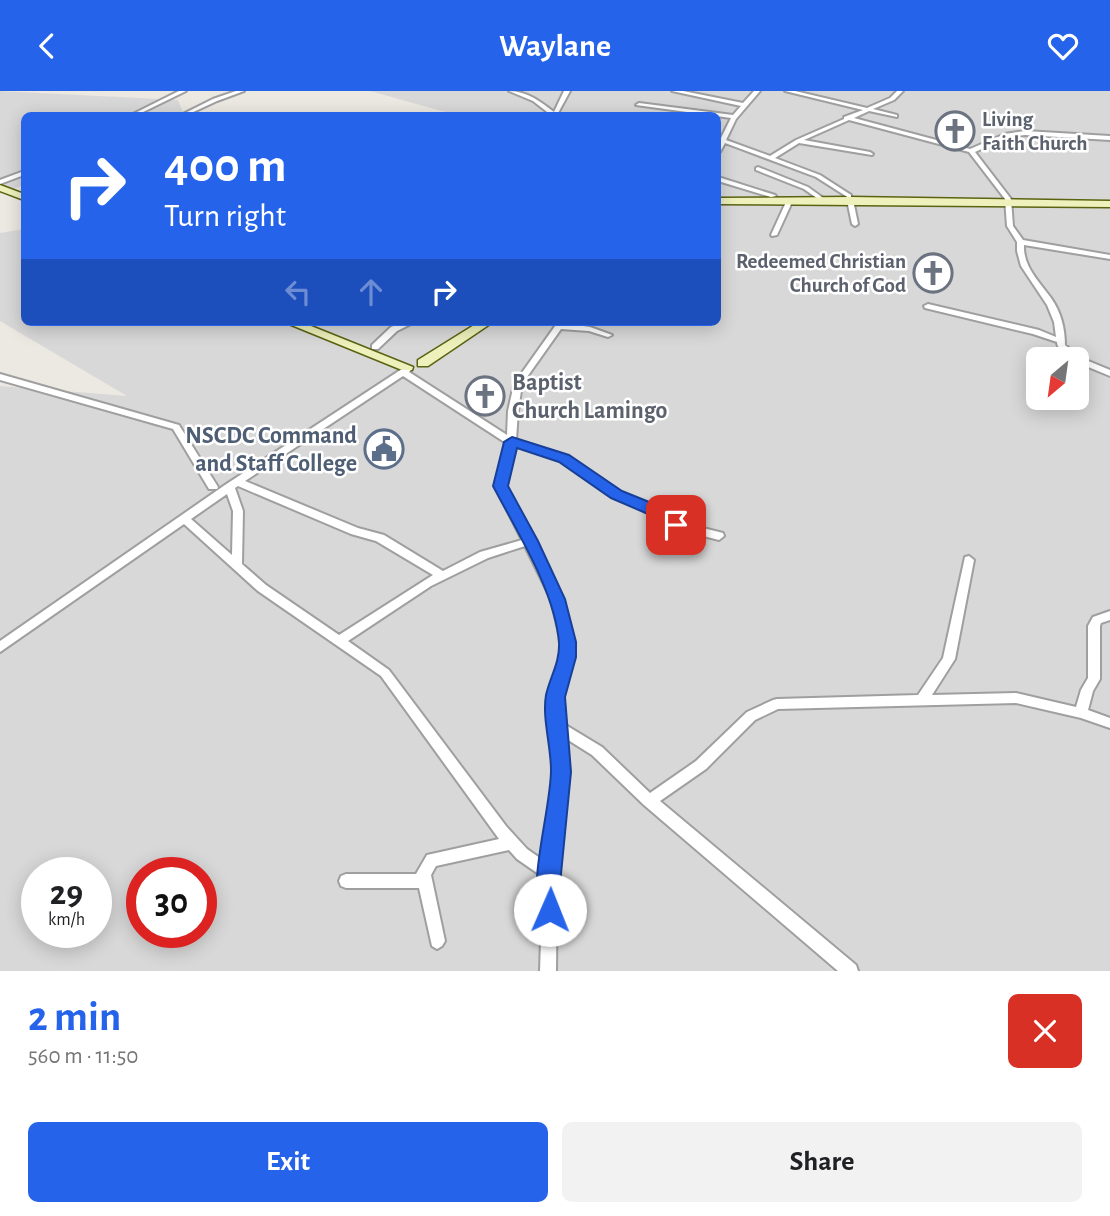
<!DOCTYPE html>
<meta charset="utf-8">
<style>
body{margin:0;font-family:"Alegreya Sans",sans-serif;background:#f2f2f2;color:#202124;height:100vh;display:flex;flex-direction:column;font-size:26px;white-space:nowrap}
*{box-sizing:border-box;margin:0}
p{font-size:23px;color:#757577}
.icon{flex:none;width:38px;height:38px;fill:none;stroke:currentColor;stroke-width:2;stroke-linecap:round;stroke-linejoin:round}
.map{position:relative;height:880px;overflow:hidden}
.drawer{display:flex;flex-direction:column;background:#fff;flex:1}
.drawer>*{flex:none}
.guide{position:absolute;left:21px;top:21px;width:700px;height:214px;border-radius:10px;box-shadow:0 4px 18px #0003;background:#2563eb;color:#fff;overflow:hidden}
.needle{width:46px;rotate:209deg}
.fabs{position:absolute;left:1026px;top:256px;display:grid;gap:14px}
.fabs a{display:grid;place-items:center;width:63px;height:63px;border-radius:10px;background:#fff;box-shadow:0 4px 18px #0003;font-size:35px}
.speed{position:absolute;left:21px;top:766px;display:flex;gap:14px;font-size:35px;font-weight:700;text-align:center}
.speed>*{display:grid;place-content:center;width:91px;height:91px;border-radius:50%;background:#fff;box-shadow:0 4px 18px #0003;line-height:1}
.speed small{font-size:18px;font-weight:400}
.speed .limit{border:10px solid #d22;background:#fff;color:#111}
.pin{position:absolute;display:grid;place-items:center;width:60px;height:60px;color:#fff;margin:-30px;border-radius:14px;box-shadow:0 4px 10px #0006}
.me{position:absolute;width:77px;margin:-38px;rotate:1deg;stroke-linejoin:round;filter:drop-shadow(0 0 5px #0008)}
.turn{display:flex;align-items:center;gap:24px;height:147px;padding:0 28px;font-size:32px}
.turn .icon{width:91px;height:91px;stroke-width:2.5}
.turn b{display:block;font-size:49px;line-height:60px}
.lanes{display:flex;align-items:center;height:66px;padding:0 28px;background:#0003;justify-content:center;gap:35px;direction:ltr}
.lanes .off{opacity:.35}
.round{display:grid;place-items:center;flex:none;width:74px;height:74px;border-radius:10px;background:#f2f2f2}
.summary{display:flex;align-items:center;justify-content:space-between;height:119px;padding:0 28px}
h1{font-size:42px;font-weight:700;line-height:52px;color:#2563eb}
.action{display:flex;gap:14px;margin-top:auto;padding:14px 28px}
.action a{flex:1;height:80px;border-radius:10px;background:#2563eb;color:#fff;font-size:28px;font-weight:700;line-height:80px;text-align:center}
.action a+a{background:#f2f2f2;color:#202124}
header{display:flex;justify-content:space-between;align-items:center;height:91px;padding:0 28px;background:#2563eb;color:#fff;font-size:32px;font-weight:700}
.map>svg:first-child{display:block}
</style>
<header><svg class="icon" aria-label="back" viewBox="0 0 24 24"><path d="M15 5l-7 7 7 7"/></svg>Waylane<svg class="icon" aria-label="heart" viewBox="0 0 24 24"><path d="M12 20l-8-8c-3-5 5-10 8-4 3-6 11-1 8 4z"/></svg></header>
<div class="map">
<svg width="1110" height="880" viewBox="0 0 1110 880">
<rect width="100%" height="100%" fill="#ece8e2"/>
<path fill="#d9d8d8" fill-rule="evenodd" d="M0,0L178,9L184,24H24V94L0,103Z
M370,0H1110V880H0V295L127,305L0,230V142L24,138V231H718V24H456ZM1038,268H1076V306H1038ZM37,782H96V842H37ZM142,782H201V842H142Z"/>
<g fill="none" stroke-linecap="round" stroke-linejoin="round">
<g stroke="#9f9f9f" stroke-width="4">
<path id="street" d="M179,0H186L137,24H131Z
M236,0H244L217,10L187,24H181L213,8Z
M509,0C527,0 541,11 554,21L564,0H570L557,24H551L533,10Z
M672,0H683L743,12L754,0H760L736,28L726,49L770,65L796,49L844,28V26L863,19L785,0H795L867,17L890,7L897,0H903L894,9L873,18L897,24V26L869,20L854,27L970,58L1005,43L1025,40L1110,45V49L1025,44L1008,46L975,61L1011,108L1013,135L1023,149L1110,164V168L1024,154C1023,176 1039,190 1051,207C1061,221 1065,238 1065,254L1081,267L1110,279V285L1076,271V268C1069,268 1057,259 1057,251L1033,243L925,217L924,215L928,213L1039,239L1056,246L1054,231L1047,214L1021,175L1017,160V151L1007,135L1005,108L969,61L849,29L804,49L870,61L873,63L872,64L799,52L775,67L820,84L851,104V106L849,107L816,86L725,52L720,61L718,62L719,51L718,50V46L721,47L731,27L636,14L639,12L733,24L741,15Z
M758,76L808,96L826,109L821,110L804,98L756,79V77Z
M24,80V84L0,93V89Z
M718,86L775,104L776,105L771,106L718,90Z
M790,107L793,109L777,144L772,145L771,144L787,109Z
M850,107L853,109L858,133L855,135L852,133L847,109Z
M404,231H415L397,240L378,258H372V254L391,236Z
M558,231L590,236L612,244L608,246L589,240L561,238L522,293L518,320L516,349L567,365L620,401L658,417L679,431L723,442L724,445L719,449L672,437L650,421L612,405L561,369L515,355L505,395L531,447L535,450L534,452L563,508L573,551V566L561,606L564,633L602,656L650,702L696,670L747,621L773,609L777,608L918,604L943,567L965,466L969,465L974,469L955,568L932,604L1016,602L1076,616L1081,599L1088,587V535L1093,526L1110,520V529L1101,532L1100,535V588L1093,600L1088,619L1110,627V637L1081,627L1016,612L778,618L755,629L706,678L660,710L856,874L858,880H838L644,714L592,664L565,647L568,681L557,783L556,880H540L543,786L517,768L509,759L436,775L431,784L445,850L442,855L437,858L432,855L419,797H346L341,795L339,790L341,785L346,783H416L427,764L499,748L381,585L258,500L184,433L0,561V550L225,394L405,276H411L412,278L409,281L507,344L508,320L514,293ZM403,285L506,352L495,395L522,449L480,461L443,480L384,444L358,437L245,390ZM238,395L351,443L376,450L433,484L339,544L266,494L242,473L243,420L235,397ZM227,403L233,420L232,464L191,428ZM525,455L551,508L561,551V566L549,606L550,635L554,681L544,770L527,758L506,735L389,579L348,550L431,495L488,467Z
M0,283L179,334L218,396L217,398H209L173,338L0,289Z"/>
</g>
<g stroke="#5a6311" stroke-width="3">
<path id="secondary" d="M0,94L24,103V109L0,100Z
M850,106L1110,110V116L718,113V107Z
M284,231H301L413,276L412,279H402Z
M479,231H493L428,275H418V269Z"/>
</g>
<use href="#street" fill="#fff" fill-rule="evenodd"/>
<use href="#secondary" fill="#eef1bb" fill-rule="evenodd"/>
</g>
<path fill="#2563eb" stroke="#184099" stroke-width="2" d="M512,346L569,364L622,400L659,415L684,434L676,440L648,423L611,407L559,371L517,357L508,395L538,450L565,508L576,551V566L565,606L571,681L561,783V819L558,827L550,830L541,827C527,792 551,718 551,679C551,655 542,627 546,604C550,586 560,571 559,552C555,500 517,441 493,395L504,351Z"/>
<defs>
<g id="church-ring" transform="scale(2.0125)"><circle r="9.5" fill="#fff" stroke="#6b7280" stroke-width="1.5"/><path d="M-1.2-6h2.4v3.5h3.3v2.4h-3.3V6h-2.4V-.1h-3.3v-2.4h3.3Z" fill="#6b7280"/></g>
<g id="civic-ring" transform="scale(2.0125)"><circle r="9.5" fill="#fff" stroke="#5c6f8a" stroke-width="1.5"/><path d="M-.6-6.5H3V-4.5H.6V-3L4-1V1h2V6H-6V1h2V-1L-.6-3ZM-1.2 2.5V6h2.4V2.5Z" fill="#5c6f8a"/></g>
</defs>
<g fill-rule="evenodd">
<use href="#church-ring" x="955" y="40"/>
<use href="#church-ring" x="933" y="182"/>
<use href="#church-ring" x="485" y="305"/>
<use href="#civic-ring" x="384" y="358"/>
</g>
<g text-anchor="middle" stroke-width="5" stroke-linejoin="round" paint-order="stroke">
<g font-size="21" font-weight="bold" fill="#5b616d" stroke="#fff" text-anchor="start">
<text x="982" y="35">Living<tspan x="982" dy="24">Faith Church</tspan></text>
<text x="906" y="177" text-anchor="end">Redeemed Christian<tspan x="906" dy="24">Church of God</tspan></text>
</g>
<g font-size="24" font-weight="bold" fill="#5b616d" stroke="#fff" text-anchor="start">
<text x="512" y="299">Baptist<tspan x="512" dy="28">Church Lamingo</tspan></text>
</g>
<g font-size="24" font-weight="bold" fill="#4e5e75" stroke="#fff" text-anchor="end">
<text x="357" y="352">NSCDC Command<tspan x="357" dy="28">and Staff College</tspan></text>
</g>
</g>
</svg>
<div class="fabs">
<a><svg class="needle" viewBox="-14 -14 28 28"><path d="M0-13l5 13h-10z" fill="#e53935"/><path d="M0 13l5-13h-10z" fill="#757577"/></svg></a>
</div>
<div class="speed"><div>29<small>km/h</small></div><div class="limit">30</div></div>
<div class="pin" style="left:676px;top:434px;background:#d93025"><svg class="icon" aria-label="arrive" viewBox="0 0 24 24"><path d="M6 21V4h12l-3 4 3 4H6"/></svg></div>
<svg class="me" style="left:550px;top:819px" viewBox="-20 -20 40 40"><circle r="19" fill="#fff"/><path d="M0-13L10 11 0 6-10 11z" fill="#2563eb"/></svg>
<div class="guide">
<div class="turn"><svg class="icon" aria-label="right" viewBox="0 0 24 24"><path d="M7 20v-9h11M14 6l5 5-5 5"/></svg><div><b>400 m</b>Turn right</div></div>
<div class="lanes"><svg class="icon off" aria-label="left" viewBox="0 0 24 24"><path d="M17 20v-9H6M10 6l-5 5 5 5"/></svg><svg class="icon off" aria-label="ahead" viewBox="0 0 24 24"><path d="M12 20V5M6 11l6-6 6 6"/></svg><svg class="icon" aria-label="right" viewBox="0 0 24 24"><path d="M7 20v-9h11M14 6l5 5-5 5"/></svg></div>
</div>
</div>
<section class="drawer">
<div class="summary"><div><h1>2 min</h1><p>560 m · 11:50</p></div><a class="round" style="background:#d93025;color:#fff"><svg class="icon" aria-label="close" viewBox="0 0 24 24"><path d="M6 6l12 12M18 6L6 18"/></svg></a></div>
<div class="action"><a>Exit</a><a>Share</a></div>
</section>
